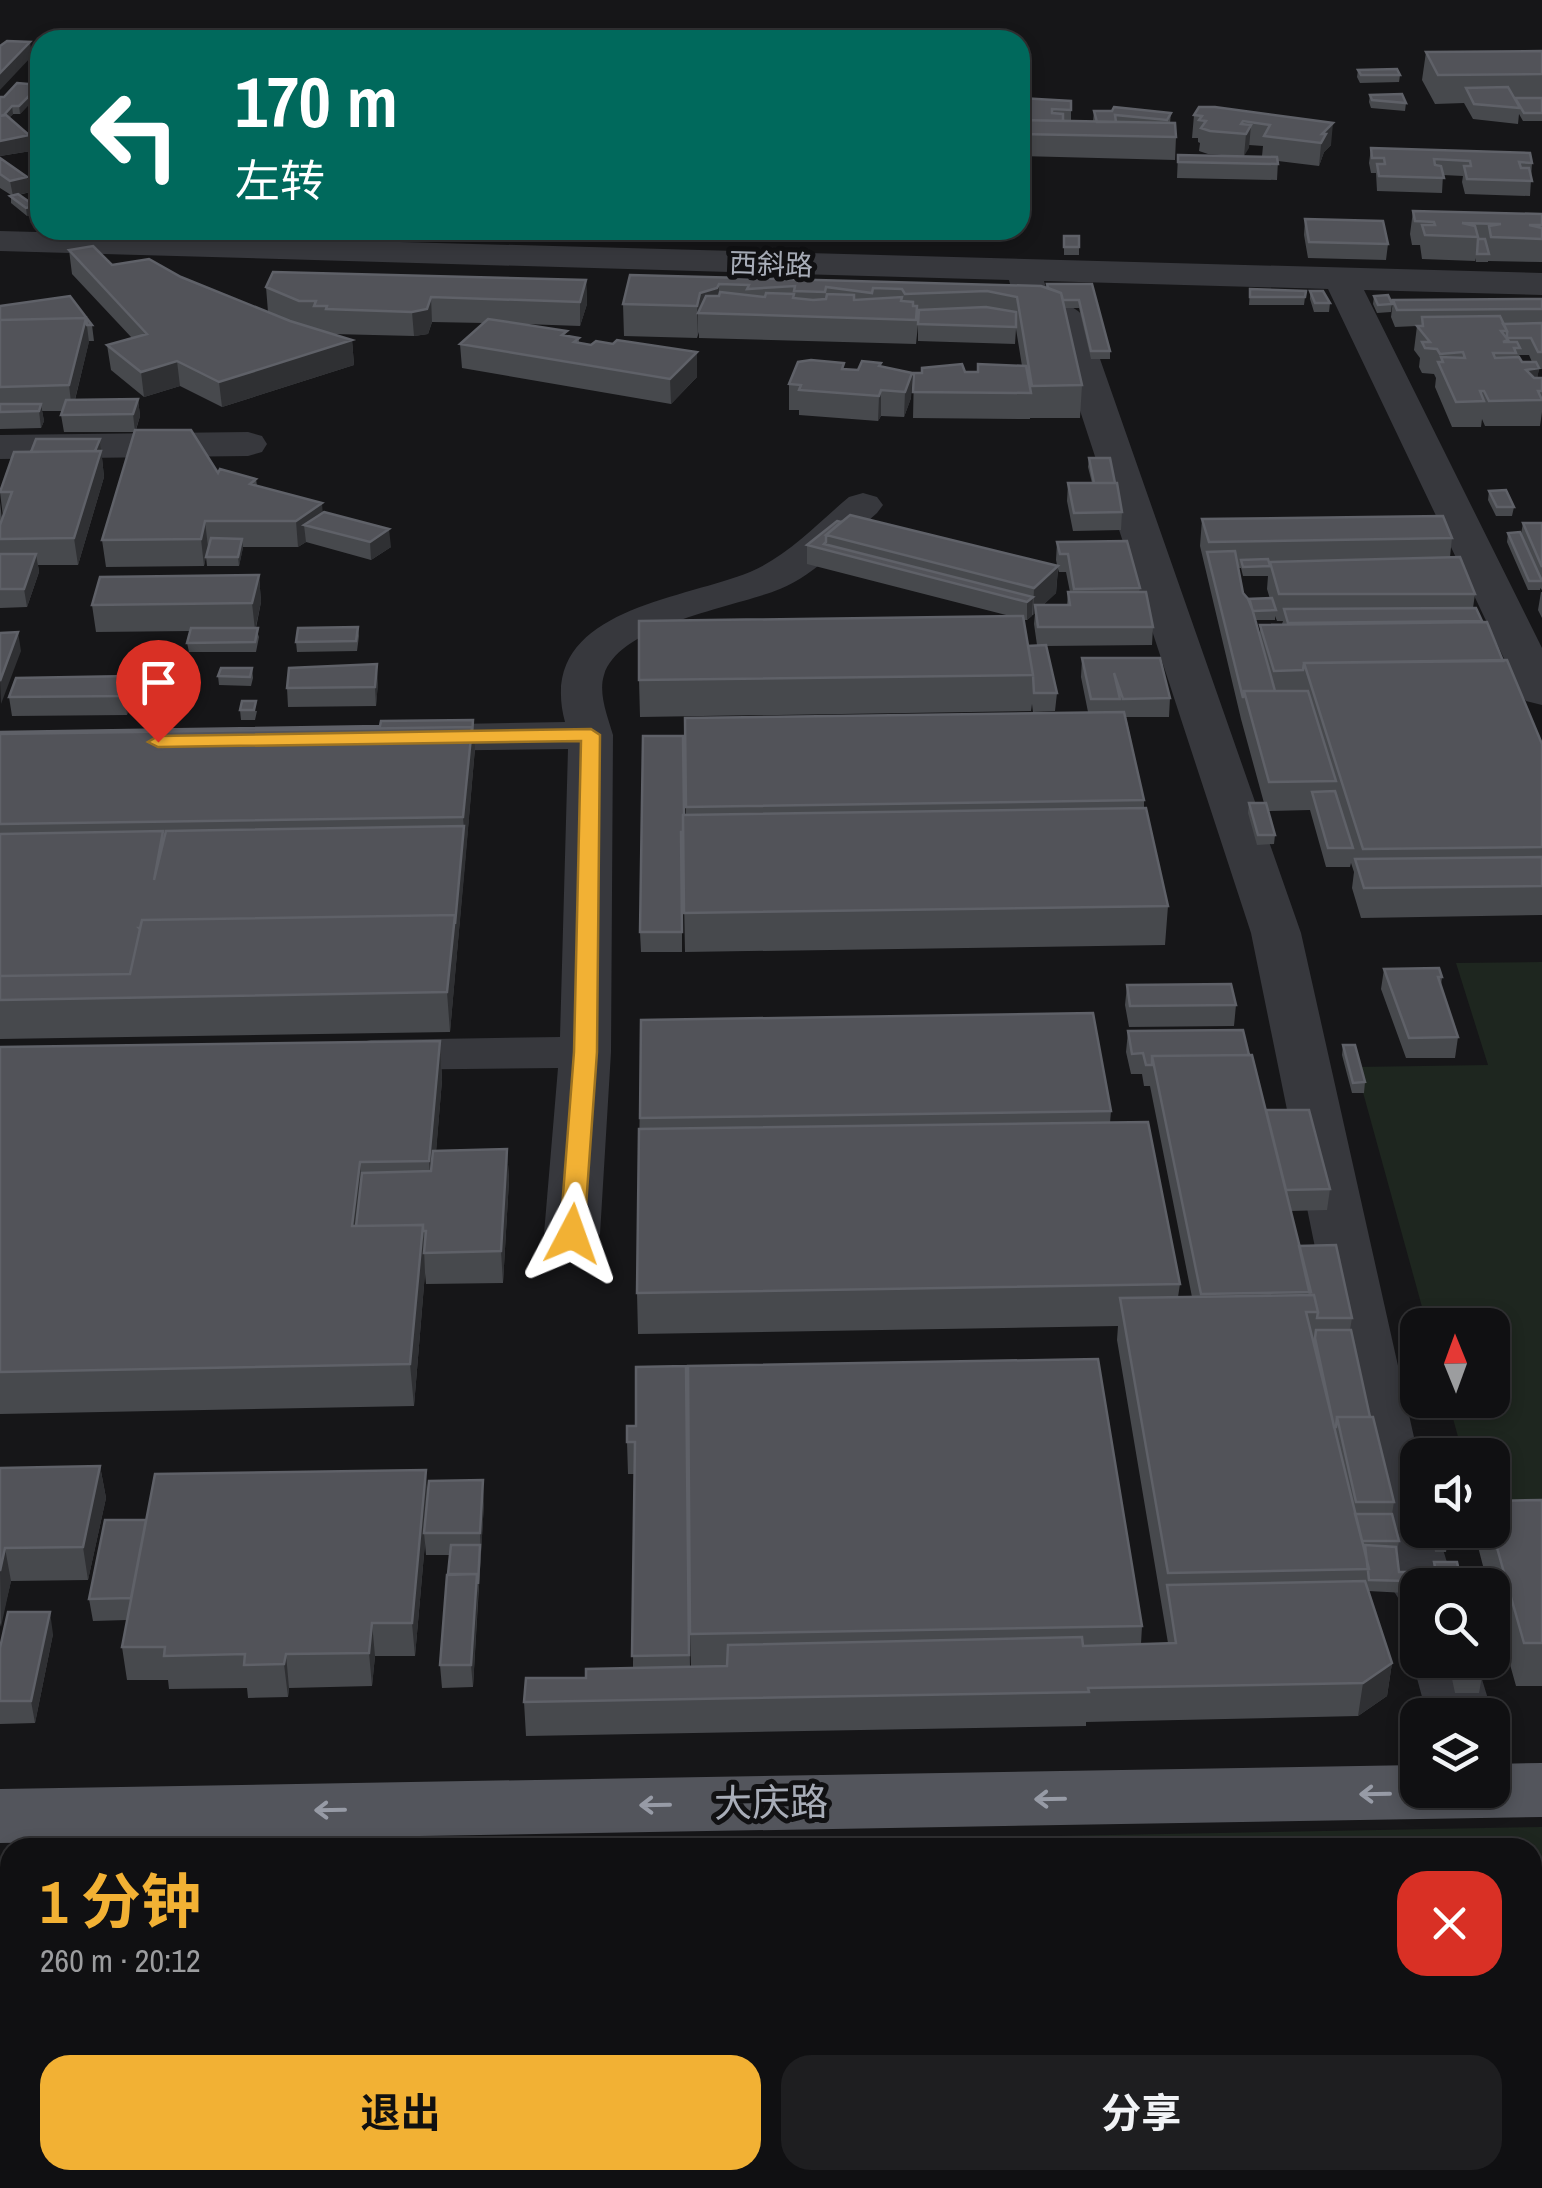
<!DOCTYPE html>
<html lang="zh">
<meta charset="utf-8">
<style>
body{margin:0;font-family:"Archivo Narrow","Noto Sans SC",sans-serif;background:#1e1e20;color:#f1f3f6;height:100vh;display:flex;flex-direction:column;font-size:38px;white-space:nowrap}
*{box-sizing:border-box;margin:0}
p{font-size:32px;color:#9c9d9f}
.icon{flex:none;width:55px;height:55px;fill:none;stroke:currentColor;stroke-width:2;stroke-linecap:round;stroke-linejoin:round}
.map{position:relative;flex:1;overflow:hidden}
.drawer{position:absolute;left:0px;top:1838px;width:1542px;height:352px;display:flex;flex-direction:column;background:#101012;border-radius:30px 30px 0 0;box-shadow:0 5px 15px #0003,0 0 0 2px #303032}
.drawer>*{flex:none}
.hud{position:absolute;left:30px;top:30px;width:1000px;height:210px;border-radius:30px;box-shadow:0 5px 15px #0003,0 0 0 2px #303032;background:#00695c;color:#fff;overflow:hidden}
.needle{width:65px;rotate:359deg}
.fabs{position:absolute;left:1400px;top:1308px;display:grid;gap:20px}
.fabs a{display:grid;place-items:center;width:110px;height:110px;border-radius:20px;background:#101012;box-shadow:0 5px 15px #0003,0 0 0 2px #303032;font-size:50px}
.pin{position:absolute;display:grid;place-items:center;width:85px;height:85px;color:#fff;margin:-102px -42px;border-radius:50% 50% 50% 0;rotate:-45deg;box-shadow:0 0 10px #0007}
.pin .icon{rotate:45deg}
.me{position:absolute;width:110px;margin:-55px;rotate:4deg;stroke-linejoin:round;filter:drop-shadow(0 0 8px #0008)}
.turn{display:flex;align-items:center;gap:35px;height:210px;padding:0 40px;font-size:45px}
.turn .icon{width:130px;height:130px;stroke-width:2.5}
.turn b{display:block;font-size:70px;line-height:85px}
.round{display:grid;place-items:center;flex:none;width:105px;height:105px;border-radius:30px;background:#1e1e20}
.headline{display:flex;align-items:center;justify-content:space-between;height:170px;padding:0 40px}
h1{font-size:60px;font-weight:700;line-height:75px;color:#f2b134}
.cta{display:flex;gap:20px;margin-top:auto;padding:20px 40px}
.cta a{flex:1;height:115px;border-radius:30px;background:#f2b134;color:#111;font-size:40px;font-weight:700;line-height:115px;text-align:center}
.cta a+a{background:#1e1e20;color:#f1f3f6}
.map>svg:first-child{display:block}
</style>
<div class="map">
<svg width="1542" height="2188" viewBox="0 0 1542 2188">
<rect width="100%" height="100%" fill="#161618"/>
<path fill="#1e261f" d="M1542,962V1576L1492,1530V1455H1463L1448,1400H1492V1325H1427L1356,1067L1488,1065L1456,963Z
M1542,1827V2144H1533L1532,1848L470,1847Z
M10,1856V2178H0V1857Z"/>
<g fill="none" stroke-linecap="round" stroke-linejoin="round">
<path fill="#37383d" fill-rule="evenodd" d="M0,231L1542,273V295L1364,290L1542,648V705L1526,701L1520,692L1328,289L1044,281C1049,303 1074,302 1086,319L1301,933L1418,1455V1530H1437L1454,1585H1418V1606L1400,1601L1390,1585L1366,1498L1251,933L1052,325C1031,314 1014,305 1009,280L0,251Z
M248,432L262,436L267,444L262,452L248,456L0,459V435Z
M863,493L877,497L883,505L877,513C847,539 817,574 780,589C737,607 619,624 604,675C598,694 608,717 613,735L611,1052L600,1234L592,1246L572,1251L552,1246L544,1234L558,1068L371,1070L353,1066L345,1055L353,1044L371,1040L560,1037L568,749L402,751L386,748L380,738L386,728L402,725L565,722C535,610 678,601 750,572C788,556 819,522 849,497Z
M1418,1650V1660H1476L1493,1715L1492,1716L1427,1715L1412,1660Z"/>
<path fill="#53555c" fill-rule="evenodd" d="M1542,1763V1817L0,1843V1789L1418,1765V1790H1492V1764Z"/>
</g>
<path fill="#47494d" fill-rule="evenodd" d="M1542,51V121H1523L1519,114L1518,124L1473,119L1464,103L1435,104L1422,80L1426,52Z
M1358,70L1400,75L1399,82L1360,83L1357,77Z
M40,84V93L20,114H13L9,118L31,151L0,156V97H4Z
M1370,95L1406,103L1405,111L1371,108L1369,102Z
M1020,98L1071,101V121H1093L1094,111L1171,113L1170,123L1176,137L1175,160L1020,156Z
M1215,107L1331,145L1324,152L1319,166L1278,161L1277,180L1177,178L1178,155L1234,156L1208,154L1199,151L1200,143L1198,142V138H1192L1194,115ZM1249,145L1263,146L1262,156H1244Z
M1371,148L1532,163L1530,196L1465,194L1462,182L1463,176L1443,175L1442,193L1377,191L1376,173H1371L1369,163Z
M0,158L27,177L30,192L19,195L35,206L36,214L27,216L11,203V195L0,188Z
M1413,211L1542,214V262L1488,261V262H1476L1475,258V261L1422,259L1420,245H1412L1410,234Z
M1305,219L1388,244L1386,260L1308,258L1304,235Z
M179,230H249L248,232Z
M330,230H497L495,234Z
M1064,236H1079V255H1064Z
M69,250L112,265L181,277L268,312L266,287L586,280L587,304L580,326L524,324L579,338V343L591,345L613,344L697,352V377L671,404L462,368L460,344L484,323L432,322L428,334L414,336L333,334L352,340L354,365L222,407L180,386L144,397L111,370L107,345L132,338L72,274Z
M630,275L1047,288L1092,284L1110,351V359H1091L1079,308H1065L1082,385L1080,418H1030V415V419L913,418L914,373L977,372L1022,366L1016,329L1015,344L918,341V325L916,344L699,338V332L697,338L624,336L623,304Z
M1250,289L1305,297L1304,305H1249Z
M1310,291L1330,303L1329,312H1314L1310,299Z
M1374,296L1392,304L1391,312L1377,313L1373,304Z
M1542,299V369H1539L1537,378H1542V412L1540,426H1485L1482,419L1481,427H1452L1435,387L1436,378L1434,374L1422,373L1419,367L1420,358L1414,350L1417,326L1395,327L1391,317L1393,300ZM1519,355H1529L1532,362H1522Z
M0,306L92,325L94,341H89L75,400L138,399L140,416L136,430L218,473L256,479L257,486L323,512L391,547L371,560L306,542L298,547H243L239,566H207L206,557L208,547L204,566L106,567L102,540L135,432H64L61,415L63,411H42L44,421L41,428L0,429Z
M881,367L912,373L911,398L904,417L881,416L878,421L799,415V410H789V384L844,369L858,370Z
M100,439L104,477L78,565H38L39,572L27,607L0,608V502L2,519L3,517L0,492L30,452Z
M1089,458L1115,483L1122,512L1121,530L1073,531L1067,501L1068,483H1092L1088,467Z
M1489,491L1514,507L1512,516H1496L1488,500Z
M1202,519L1452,538L1450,557L1475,594L1473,608L1503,661L1542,744V915L1361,918L1352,888L1354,872L1351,863L1350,867H1326L1310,810L1268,811L1275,835L1274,844L1257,845L1248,813L1249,803H1264L1241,719L1200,546ZM1238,568H1241L1243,576H1268L1267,589L1270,599H1248L1243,593ZM1275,616L1277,621H1283L1282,624L1260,625V634L1255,620H1275Z
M837,521L1057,565L1056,560L1057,542L1140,588L1139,592L1153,627L1152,645L1046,646L1057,693L1055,711L1033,712L1032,704L1031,711L640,717L639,680L1010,616L807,564V545ZM1058,569L1059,572H1066L1070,592H1068L1067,605H1043L1056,593ZM1035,613L1034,624L1037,645L1028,646L1023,620H1027Z
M1523,523H1542V590L1540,588V590H1528L1507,542L1508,533L1521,534Z
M259,575L261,602L256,628L259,637L256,652H189L187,643L191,631L96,632L92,605Z
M1541,592H1542V618L1538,610Z
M358,627L359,636L357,651L297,652L296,642Z
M1082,658L1170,698L1169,717H1126L1144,800V808L1168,906L1165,945L685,952L683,852H682V952H641L640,932L684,815H686L685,718L1088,712L1081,677Z
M252,668L253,678L251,686L219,685L218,676Z
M378,682L376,706L288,707L287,688Z
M133,695L127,715L12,716L9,697Z
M240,710L257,711L255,720H241Z
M0,732L475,748L450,1032L0,1039Z
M1384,969L1442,977L1441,986L1458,1037L1455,1058H1406L1381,989Z
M1127,985L1236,1005L1234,1026L1129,1027L1125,1005Z
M641,1020L1111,1111L1110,1123L1180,1284L1178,1297H1192L1150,1086H1144L1142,1074H1131L1126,1052L1128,1031L1249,1055L1266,1110L1330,1189L1327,1210L1291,1211L1299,1246L1352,1318L1350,1330L1370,1417L1394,1502L1392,1514L1399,1541L1397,1552L1399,1572L1408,1581L1406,1593L1368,1591L1392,1663L1387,1696L1358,1716L1086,1722V1726L526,1736L524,1702L586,1678L633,1668L634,1474H628L627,1442L636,1426L686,1366L690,1667H691L690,1634L1142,1626L1141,1644L1168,1643L1117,1340L1118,1326L638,1334L637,1293Z
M440,1041L442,1080L436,1151L507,1149L509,1180L503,1283L426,1284L425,1273L414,1406L0,1414V1047Z
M1343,1045L1365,1082L1364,1093H1352L1342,1055Z
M100,1466L106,1498L88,1580L11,1581L0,1627V1468Z
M428,1494L484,1502L473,1687L442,1688L440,1665L450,1555H426L425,1543L415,1656H375L372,1686L289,1688L288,1697L248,1698L247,1688L169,1689L168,1680H127L122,1647L127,1620L93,1621L89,1599L146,1520Z
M1542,1500V1686H1516L1492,1600V1585H1488L1477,1543L1479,1530H1492Z
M1431,1530H1446L1448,1540L1446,1552H1435Z
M1434,1562L1462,1585H1430Z
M53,1634L35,1723L0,1724V1648Z
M1448,1660H1481L1483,1671L1479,1693H1455Z"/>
<path fill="#2f3033" d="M30,42L32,56L0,90V73Z
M40,85V93L20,114L19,106Z
M12,106L13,114L3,125L2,118Z
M1333,123L1331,145L1324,152L1319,166L1322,134Z
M1251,125L1249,148L1244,156L1246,134Z
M29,135L31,151L0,156V141Z
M27,177L30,192L13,196L10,181Z
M35,206L36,214L27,216L26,208Z
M586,280L587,304L580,326V302Z
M719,284V314L698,313L697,338V306L700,293Z
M431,297L432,322L428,334L414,336L412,312Z
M86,318L89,342L72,411L69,385Z
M352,340L354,365L222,407L219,382Z
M697,352V377L671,404L670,379Z
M177,361L180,386L144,397L141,372Z
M1539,368L1535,393L1526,370Z
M912,373L911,398L904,417L905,392Z
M881,390V416L878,421L879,396Z
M138,399L140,416L135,432L133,414Z
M41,404L44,421L41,428L39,411Z
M100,439L104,477L78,565L74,538L92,459Z
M322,503L324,529L304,525L306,542L298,547L296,521Z
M205,521L208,547L204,566L201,539Z
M389,529L391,547L371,560L370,542Z
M242,539L243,548L239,566L238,557Z
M36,554L39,572L27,607L24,589Z
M1058,566L1056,593L1036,612L1035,605V613L1033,615L1034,588Z
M259,575L261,602L255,630L252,603Z
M1033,597L1032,616L1027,620V602Z
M18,632L21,651L1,704L0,681Z
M377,664L378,682L376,706L375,687Z
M130,676L133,695L127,715L125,696Z
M473,720L475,748L466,854L463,817Z
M464,826L466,855L457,953L455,924Z
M455,915L457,954L450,1032L447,992Z
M440,1041L442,1080L432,1202L429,1161Z
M507,1149L509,1180L503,1283L501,1251Z
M360,1162L363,1203L360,1232L352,1226Z
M423,1225L425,1273L414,1406L410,1364Z
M100,1466L106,1498L88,1580L83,1547Z
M426,1470L428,1503L424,1533L425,1543L415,1656L412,1623Z
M483,1480L484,1502L481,1555L480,1533Z
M480,1545L481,1556L478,1595V1584Z
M5,1548L11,1581L1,1627L0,1571Z
M477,1574L478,1596L473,1687L471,1665Z
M50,1612L53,1634L35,1723L31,1701Z
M372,1623L375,1656L372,1686L369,1653Z
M286,1654L289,1688L288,1697L284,1664Z
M1392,1663L1387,1696L1358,1716L1363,1683Z"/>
<path fill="#525359" stroke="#5f6168" stroke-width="2.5" d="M309,35L334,36L331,40H306Z
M338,36L363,37L361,40H336Z
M7,41L30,42L0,73V46Z
M1542,51V74L1438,75L1426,52Z
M1397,69L1400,75H1361L1358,70Z
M17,83L40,85L19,106H12L4,115L0,116V97H4Z
M1508,87L1520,108L1474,104L1466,88Z
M1402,94L1406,103L1372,100L1370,95Z
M1020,98L1071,101V110L1052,109V113L1063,114V121L1020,120Z
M1515,98H1542V113H1524Z
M1114,107L1171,113L1167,120L1115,115L1116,122H1097L1094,111H1112Z
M1199,107H1215L1333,123L1322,134H1326L1321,143L1264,136L1270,125L1243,121L1241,124L1251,125L1246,134L1210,131L1201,128L1206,121L1199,120L1202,116L1194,115Z
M6,115L29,135L0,141V116Z
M1020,120L1175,123L1176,137L1020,134Z
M1371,148L1530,153L1532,163L1519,162L1521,168H1529L1532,181L1467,179L1464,166H1471L1470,161L1434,159L1435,165L1441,166L1444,178L1379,176L1377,164H1385L1384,158H1372Z
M1178,155L1277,157L1278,164L1178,162Z
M0,158L27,177L10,181L0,174Z
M18,194L35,206L26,208L10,196Z
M1413,211L1542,214V225H1529L1542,228V239L1491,237L1489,226L1501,224L1462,223L1475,226L1478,237L1425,235L1422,225H1435L1434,222L1415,221Z
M1305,219L1383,221L1388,244L1309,242Z
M1064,236H1079V247H1064Z
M1478,239H1485L1489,254H1477Z
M93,246L112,265L149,259L181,277L290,321L352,340L219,382L177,361L141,372L107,345L147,334L69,250Z
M273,272L586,280L580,302L431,297L427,309L412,312L326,309L327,306H314L316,301H299L266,287Z
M630,275L1041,286L1061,293L1082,385L1032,386L1017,297L987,291L905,294L902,289L873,288L872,293L826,287L825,292L794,291L795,286L747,289L749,285L719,284L717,288L700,293L697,306L623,304Z
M1047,284H1092L1110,351H1091L1079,300H1063L1061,293L1048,288Z
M1250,289L1306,291L1305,297H1250Z
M1310,291H1323L1330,303H1315Z
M720,292L765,297L766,293L794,294L793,298L813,300L826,299L827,294L854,295V300L902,297L901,301L913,302V306H917L916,320L698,313L706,296H719Z
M1388,295L1392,304L1378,305L1374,296Z
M70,296L92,325H87L86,318L0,320V306Z
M1542,299V309L1397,310L1393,300Z
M986,307L1016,312V327L918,324L919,310Z
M1500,316L1507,331H1501L1508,340L1503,342H1517L1520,348H1514L1516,353H1493L1495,358L1519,357L1522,362H1536L1539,368L1526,370L1534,378H1542V391H1538L1542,400L1489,401L1484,391H1480L1484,401L1456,402L1438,362H1443L1441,357L1465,358L1463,352L1440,354L1437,349L1425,348L1422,342H1430L1417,326H1423L1422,317Z
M86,318L69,385L0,387V320Z
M488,319L567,331L562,335L579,338L574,342L591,345L596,341L613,344L617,340L697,352L670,379L460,344Z
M1542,323V352H1538L1531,338H1507V331L1503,324Z
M811,360L844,363L842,369L858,370L862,361L881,363L879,366L912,373L905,392L881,390L879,396L799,390L801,385L789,384L798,362Z
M962,364L965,372H978V364L1026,366L1031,393L913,392L914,373H922V368Z
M138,399L133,414L61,415L66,400Z
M0,404H41L39,411L0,412Z
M135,430H191L218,473L220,469L256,479L250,484L322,503L296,521H205L201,539L102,540Z
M36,439H100L95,451L31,452Z
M101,451L74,538L0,539V525L12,492H0L14,452Z
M1089,458H1110L1115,483H1094Z
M1068,483H1117L1122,512L1074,513Z
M1506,490L1514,507H1497L1489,491Z
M324,512L389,529L370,542L304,525Z
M850,515L1058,566L1034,588L826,535Z
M1443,516L1452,538L1209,542L1202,519Z
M837,521L841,522L826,535V542L824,544L1033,597L1027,602L807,545Z
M1523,523H1542V567Z
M1520,532L1542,581H1529L1508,533Z
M211,538L242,539L238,557H206Z
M1127,541L1140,588L1074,589L1068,554H1060L1057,542Z
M1235,551L1243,593L1250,601L1275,691H1244L1243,698L1207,552Z
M0,554H36L24,589H0Z
M1460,557L1475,594H1279L1270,562Z
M1268,559L1270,566L1243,567L1241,560Z
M259,575L252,603L92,605L100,577Z
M1068,592H1146L1153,627H1038L1035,605H1070Z
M1272,598L1276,610L1253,611L1248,599Z
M1476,608L1482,621L1288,623L1284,609Z
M1023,616L1033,675L639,680V621Z
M1487,622L1503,661L1304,663L1303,670L1274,671L1260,625Z
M358,627L356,641L296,642L298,628Z
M191,628H258L255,642L187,643Z
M18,632L0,681V633Z
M1046,645L1057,693H1034L1033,675L1028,646Z
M1082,658H1160L1170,698L1123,699L1114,673L1120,699H1091Z
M1507,660L1542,744V847L1363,849L1304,663Z
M377,664L375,687L287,688L289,668Z
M221,668H252L250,677L218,676Z
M130,676L125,696L9,697L16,678Z
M1244,691H1308L1336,781L1269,782Z
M242,701H256L254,710H240Z
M1124,712L1144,800L686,807L685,718Z
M473,720L472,736V727L0,734V732L380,726L381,721Z
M472,727L463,817L0,824V734Z
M643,736H683L684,815H683V832H681L682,932H640Z
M1335,791L1353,848H1328L1312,792Z
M1249,803H1266L1275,835H1258Z
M1146,808L1168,906L684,913L683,815Z
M464,826L455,924V915L142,920L140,928H139L140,929L130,974L0,976V834L163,831L154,880L166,831Z
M1542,857V886L1364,888L1355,859Z
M455,915L447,992L0,1000V976L130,974L142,920Z
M1439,968L1442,977H1438L1458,1037L1409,1038L1384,969Z
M1231,984L1236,1005L1130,1006L1127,985Z
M1093,1013L1111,1111L640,1118L641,1020Z
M1243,1030L1249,1055L1152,1056V1065H1146L1143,1053L1132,1054L1128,1031Z
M440,1041L429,1161L360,1162L352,1226L423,1225L410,1364L0,1372V1047Z
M1343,1045H1355L1365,1082L1353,1083Z
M1252,1055L1311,1292L1201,1294L1152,1056Z
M1266,1110H1309L1330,1189L1286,1190Z
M1148,1122L1180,1284L637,1293L639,1129Z
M507,1149L501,1251L424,1253L426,1231H423V1225L356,1226L362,1173L431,1171L433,1151Z
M1336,1245L1352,1318H1317L1318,1312L1314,1295H1310L1299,1246Z
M1314,1295L1318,1312H1306L1369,1569L1168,1573L1120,1298Z
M1316,1330H1351L1370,1417H1337L1336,1427H1334L1315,1338Z
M1098,1359L1142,1626L690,1634L688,1366Z
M686,1366L689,1655L632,1656L635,1442H627V1426H636V1367Z
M1337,1417H1373L1394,1502H1356Z
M100,1466L83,1547L5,1548L0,1571V1468Z
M426,1470L412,1623H372L369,1653L286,1654L284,1664L244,1665L245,1654L164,1656L165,1647H122L155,1474Z
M483,1480L480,1533H424L429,1481Z
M1542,1500V1643H1524L1492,1530V1501Z
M1355,1514H1392L1399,1541H1362Z
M105,1520H146L131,1598L89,1599Z
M1435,1530H1446L1448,1540H1437Z
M451,1545H480L478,1584L477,1574H448Z
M1365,1545L1396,1547L1399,1572H1407L1408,1581L1369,1580Z
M1434,1562H1457L1462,1585H1439Z
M477,1574L471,1665H440L447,1575Z
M1365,1581L1392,1663L1363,1683L1088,1688L1089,1692L524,1702L526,1678H586V1669L727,1666L728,1645L1082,1637L1083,1646L1176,1643L1167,1585Z
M8,1612H50L31,1701H0V1648Z
M1457,1660H1481L1483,1671L1459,1670Z"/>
<defs><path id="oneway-shaft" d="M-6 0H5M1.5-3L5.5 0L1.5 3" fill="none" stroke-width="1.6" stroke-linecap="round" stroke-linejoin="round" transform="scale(2.5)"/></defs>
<g stroke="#979ba6">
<use href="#oneway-shaft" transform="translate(1375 1794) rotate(179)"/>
<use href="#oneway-shaft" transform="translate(1050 1799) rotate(179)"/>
<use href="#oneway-shaft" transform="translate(655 1805) rotate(179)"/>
<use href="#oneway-shaft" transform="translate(330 1810) rotate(179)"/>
</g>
<path fill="#f2b134" stroke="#9d7322" stroke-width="2.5" d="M591,729L600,735L597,1052L584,1234L572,1241L560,1234L574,1052L581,741L158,747L148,742L158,736Z"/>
<g text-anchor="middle" stroke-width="10" stroke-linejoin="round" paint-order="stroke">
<g font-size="28" fill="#a8adb8" stroke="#111113">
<text transform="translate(771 264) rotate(2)" y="10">西斜路</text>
</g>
<g font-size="38" fill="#a8adb8" stroke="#111113">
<text transform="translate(771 1803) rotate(-1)" y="13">大庆路</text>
</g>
</g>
</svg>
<div class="fabs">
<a><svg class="needle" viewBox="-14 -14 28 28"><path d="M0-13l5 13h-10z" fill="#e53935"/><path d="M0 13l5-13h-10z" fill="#9c9d9f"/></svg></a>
<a><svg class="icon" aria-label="sound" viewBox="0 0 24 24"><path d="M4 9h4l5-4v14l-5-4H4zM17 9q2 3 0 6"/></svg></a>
<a><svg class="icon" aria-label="search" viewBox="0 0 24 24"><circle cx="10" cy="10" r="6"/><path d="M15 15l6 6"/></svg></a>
<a><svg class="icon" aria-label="layers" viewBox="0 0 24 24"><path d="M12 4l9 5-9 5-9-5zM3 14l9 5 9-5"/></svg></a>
</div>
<div class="pin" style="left:158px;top:742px;background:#d93025"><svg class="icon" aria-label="arrive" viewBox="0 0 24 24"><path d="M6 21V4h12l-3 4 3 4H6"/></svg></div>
<svg class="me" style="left:572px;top:1234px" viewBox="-20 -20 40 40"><path d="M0-17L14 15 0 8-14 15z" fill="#f2b134" stroke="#fff" stroke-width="4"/></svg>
<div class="hud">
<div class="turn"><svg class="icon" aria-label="left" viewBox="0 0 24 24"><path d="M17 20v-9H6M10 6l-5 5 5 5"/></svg><div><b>170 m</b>左转</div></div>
</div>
<section class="drawer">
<div class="headline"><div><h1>1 分钟</h1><p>260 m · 20:12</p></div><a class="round" style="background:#d93025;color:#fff"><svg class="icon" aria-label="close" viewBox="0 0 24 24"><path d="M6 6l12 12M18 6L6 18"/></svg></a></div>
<div class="cta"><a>退出</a><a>分享</a></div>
</section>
</div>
